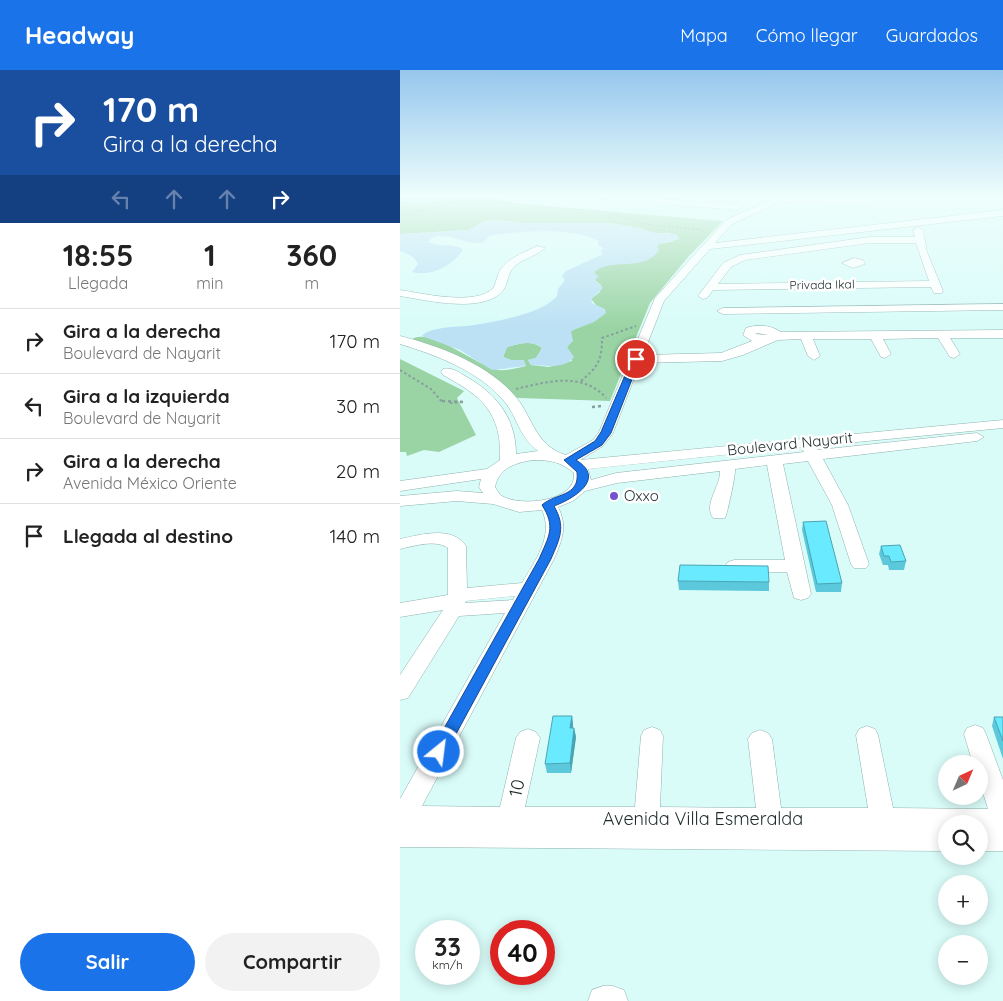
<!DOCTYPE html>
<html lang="es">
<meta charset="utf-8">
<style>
body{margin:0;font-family:Quicksand,sans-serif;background:#f2f2f2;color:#222;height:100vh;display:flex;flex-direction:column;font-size:19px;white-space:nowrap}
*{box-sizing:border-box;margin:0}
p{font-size:16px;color:#767676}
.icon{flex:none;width:28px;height:28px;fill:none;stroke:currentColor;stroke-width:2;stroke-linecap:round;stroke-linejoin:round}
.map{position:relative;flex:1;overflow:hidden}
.side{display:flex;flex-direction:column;background:#fff;width:400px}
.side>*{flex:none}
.hud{background:#1a4fa0;color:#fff;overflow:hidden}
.needle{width:32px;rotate:44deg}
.fabs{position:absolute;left:538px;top:685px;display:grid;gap:10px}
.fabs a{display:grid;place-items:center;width:50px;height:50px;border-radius:50%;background:#fff;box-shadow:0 2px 12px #0003;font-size:25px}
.speed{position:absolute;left:15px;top:850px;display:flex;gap:10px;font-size:25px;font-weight:700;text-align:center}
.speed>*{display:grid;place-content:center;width:65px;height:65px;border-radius:50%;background:#fff;box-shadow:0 2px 12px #0003;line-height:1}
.speed small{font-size:12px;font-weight:400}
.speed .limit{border:8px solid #d22;background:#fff;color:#111}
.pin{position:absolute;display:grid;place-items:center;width:42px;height:42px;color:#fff;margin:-21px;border:2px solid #fff;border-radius:50%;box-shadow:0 1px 5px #0007}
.me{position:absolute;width:55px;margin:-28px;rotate:29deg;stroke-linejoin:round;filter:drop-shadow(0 0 4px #0008)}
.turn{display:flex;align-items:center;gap:18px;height:105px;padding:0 20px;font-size:22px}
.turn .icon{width:65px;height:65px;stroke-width:2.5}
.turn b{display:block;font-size:35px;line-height:42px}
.lanes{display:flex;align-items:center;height:48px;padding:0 20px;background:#0003;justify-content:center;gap:25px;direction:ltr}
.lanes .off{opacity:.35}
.eta{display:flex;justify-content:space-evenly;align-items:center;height:85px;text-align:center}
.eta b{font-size:30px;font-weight:700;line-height:35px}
.primary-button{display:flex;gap:10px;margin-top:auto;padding:10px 20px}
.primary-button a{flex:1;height:58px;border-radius:30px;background:#1a73e8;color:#fff;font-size:20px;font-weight:700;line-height:58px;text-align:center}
.primary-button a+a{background:#f2f2f2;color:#222}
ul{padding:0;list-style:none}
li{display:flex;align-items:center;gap:15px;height:65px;padding:0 20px;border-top:1px solid #e0e0e0}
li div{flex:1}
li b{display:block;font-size:19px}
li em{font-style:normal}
header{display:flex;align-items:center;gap:30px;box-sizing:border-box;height:70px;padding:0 25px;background:#1a73e8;color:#fff}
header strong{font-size:24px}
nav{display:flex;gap:28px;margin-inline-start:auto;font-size:18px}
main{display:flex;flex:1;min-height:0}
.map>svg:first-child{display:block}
</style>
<header>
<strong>Headway</strong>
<nav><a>Mapa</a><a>Cómo llegar</a><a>Guardados</a></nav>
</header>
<main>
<section class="side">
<div class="hud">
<div class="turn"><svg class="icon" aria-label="right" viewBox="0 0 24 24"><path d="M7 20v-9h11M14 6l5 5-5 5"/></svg><div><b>170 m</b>Gira a la derecha</div></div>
<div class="lanes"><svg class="icon off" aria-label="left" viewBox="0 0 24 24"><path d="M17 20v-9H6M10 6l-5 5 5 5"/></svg><svg class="icon off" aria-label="ahead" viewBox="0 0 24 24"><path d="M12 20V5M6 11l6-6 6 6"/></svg><svg class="icon off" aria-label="ahead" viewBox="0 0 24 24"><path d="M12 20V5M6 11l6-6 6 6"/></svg><svg class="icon" aria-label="right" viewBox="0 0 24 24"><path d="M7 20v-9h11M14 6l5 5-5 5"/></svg></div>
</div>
<div class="eta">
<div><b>18:55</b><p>Llegada</p></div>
<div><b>1</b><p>min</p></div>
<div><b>360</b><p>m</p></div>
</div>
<ul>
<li><svg class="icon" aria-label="right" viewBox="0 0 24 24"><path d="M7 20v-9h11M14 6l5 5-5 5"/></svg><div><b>Gira a la derecha</b><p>Boulevard de Nayarit</p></div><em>170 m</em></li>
<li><svg class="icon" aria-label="left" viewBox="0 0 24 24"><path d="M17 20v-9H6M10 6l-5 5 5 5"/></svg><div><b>Gira a la izquierda</b><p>Boulevard de Nayarit</p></div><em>30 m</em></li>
<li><svg class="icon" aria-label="right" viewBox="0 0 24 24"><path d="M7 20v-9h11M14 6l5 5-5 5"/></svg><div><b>Gira a la derecha</b><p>Avenida México Oriente</p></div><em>20 m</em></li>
<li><svg class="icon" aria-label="arrive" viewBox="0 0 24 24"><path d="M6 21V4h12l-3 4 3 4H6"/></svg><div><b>Llegada al destino</b></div><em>140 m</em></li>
</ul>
<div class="primary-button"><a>Salir</a><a>Compartir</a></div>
</section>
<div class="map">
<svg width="603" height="931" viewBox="0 0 603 931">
<rect width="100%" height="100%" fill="#d9fcf9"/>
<path fill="#9ad4a4" d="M0,127H90L120,134L323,151L289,186L250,233L210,331L119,328L113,327L89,306L11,270C28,255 78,297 99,300C107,301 118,298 126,296L123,290H111L103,287L107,277C118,274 132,269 142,278L136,288L128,290L131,295L149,297L172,291L167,277L170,273L171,261L182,255L197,236L191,229L200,222L201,215L195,210V201C217,185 237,204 259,174L274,171L270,163H255L239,158L209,153H124L95,150L83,152L69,160L0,164Z
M0,289L64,321L57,328L76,365L39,382L24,380L7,386L6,382H0Z"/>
<path fill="#bce1f4" d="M2,127H58L17,134L1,130Z
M95,150L124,153H209L239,158L255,163L276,164L280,169L259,174L257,176L259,180C245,202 213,188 195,201V204L199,206L195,210L203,218L191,229L192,233L205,239L206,243L194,252L171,261L173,271L167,277L174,287C164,300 145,295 131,295L128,290L136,288L142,278C132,269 118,274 107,277L103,287L111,290H124L126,296L92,300L60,280L22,266C30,256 62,257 75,255C97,251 142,244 157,226L158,219L165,210L162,206L166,201L201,185L203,184L200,181L204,178L198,175L199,171C171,157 124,161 94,165L89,166L84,172C68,178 40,156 28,172C39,178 55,172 63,180C52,196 32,207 12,202L18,194C14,186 8,184 0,181V164L69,160L83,152Z"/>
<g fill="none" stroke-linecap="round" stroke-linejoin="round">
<g stroke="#8fb1ae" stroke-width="1">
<path id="minor" d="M195,127H228L338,134L342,137L338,140L199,129Z
M377,127L470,129L474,132L470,135L380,132L332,154L315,173L603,140V146L310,179L264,231L243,285L321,283L352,271L343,265L346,258C357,254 371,255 381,262L603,260V268H550L560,284L554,288L550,287L538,268L483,269L491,284L485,288L481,287L471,269H413L420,286L414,290L408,286L401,269L378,270L343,285L322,291L240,293L213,363L203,376L180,390L603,350V358L415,376L418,380L577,363L584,367L577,371L423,389L448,435L469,494L466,498H454L451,494L432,435L408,391L383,394L411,524L408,528L401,530L394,528L387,502H334L328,500L325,496L328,492L334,490H385L367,395L335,399C336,404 327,445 325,448H313C303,434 321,416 320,401L217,413L185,421L173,431L158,437C168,456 162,470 154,489L22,736L100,737L116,668L120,662L128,659L136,662L140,668L125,737H235L241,666L244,660L252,657L260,660L263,666L260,737L356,738L348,669L352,663L360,660L368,663L372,669L381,738H468L456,665L459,659L467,656L475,659L478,665L493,738L588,739L579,710V694H573L564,664L567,658L575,655L583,658L586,664L603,710V781H579V754H546V781L0,777V729L105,543L59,546L8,628L0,630V605L43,540L0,547V533L48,525V478C35,469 14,476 0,479V469C20,465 52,455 66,476L67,518L122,513C135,491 154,466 142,440L119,442L93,434L57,431L0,436V426L57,421L83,423L79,417L81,409L0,421V411L87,399L100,390C102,343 82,326 43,305L41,302L43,299C52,297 58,302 65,306C96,323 116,348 116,384L138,381C118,366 118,347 104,331C79,301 36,285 0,274V266C39,276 88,294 115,326C133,347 135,376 166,385L193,370L199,362L255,228L326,150ZM357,263L369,265L355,264ZM401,377L404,382L216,403L191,410L188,399ZM133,390C151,390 161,392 174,403C177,432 120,437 102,426C99,424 97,420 95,417C99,397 116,393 133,390ZM115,526L113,530L65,533L66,531Z
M518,157L523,160L527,182L543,221L542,223H534L531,217L313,220L307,228L303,229L298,226L323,193L340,185L470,167H515L513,160ZM470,173H516L529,211L318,214L331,197L345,190Z
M137,176L145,178C137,186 124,188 115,196C107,203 109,211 104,219C86,245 25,230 0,226V220C21,223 78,237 94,217C96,213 97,206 99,202C107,188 123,183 137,176Z
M454,188L463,190L465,194L453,198L442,193Z
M603,234V240L323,244L317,241L323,238Z
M203,916H213L224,920L228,931H188L192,920Z"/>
</g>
<path stroke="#859f9d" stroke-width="1" stroke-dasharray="2 2" stroke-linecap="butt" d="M0,145L59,132L85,131L207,142L250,155L303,160L304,164"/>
<path stroke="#859f9d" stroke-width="2" stroke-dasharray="2.5 2.5" stroke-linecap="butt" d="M0,300L31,319L43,333
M181,311C198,297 202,290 202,268L236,256
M116,319C146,312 183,301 206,328
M50,333L64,332"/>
<path stroke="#859f9d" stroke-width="2.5" stroke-dasharray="3 3" stroke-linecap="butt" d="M42,331L64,332
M192,337L202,336"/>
<use href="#minor" fill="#fff" fill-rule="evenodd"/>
</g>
<path fill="#5bc9db" d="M403,452L442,513L441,522H416L402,460Z
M481,476L506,491L504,500H489L488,495H483L479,484Z
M278,511L369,512V521L279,520Z
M172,646L173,655V658H174L176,667L171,703H147L145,694Z
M594,647H603V689L592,656Z"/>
<path fill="#4aa4b2" d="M172,646L173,655L171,667L170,658Z
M174,658L176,667L171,703L170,693Z"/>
<path fill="#6aeaff" stroke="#4aa4b2" d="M426,451L442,513L417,514L403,452Z
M500,475L506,491L491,492L489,486H484L481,476Z
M280,495L368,496L369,512L278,511Z
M153,646H172L170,658H174L170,693L145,694Z
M594,647H603V671Z"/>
<linearGradient id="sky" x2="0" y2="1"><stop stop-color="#96c6ed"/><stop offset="0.49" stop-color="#eefefc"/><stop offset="1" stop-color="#eefefc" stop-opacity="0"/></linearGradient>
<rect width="603" height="257" fill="url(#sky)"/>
<path fill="#1a73e8" stroke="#114b97" d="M236,286L240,289L211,363L202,375L176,390C207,409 173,429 154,436C166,457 160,468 151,489L44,686L39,688L33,686L31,682L33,678L139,489C149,466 156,457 142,435C155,423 180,427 177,402L164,390L195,371L201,362L232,289Z"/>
<circle fill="#7354ce" stroke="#fff" stroke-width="2" cx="214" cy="426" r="5"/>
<g text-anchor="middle" stroke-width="5" stroke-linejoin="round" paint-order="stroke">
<g font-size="12" fill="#1e2b2a" stroke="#fff">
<text transform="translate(422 215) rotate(-1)" y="4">Privada Ikal</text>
</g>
<g font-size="15" fill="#1e2b2a" stroke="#fff">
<text transform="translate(390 374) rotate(-6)" y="5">Boulevard Nayarit</text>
</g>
<g font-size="15" fill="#1e2b2a" stroke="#fff" text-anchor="start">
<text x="224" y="431">Oxxo</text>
</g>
<g font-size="18" fill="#1e2b2a" stroke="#fff">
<text transform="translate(117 718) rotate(-78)" y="6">10</text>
<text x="303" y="755">Avenida Villa Esmeralda</text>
</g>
</g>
</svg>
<div class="fabs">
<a><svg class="needle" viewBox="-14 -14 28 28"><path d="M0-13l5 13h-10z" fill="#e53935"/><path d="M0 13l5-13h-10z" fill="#767676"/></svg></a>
<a><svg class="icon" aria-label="search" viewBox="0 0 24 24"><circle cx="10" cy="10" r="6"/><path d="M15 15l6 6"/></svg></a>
<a>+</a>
<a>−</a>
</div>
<div class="speed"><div>33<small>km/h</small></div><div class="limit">40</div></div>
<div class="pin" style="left:236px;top:289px;background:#d93025"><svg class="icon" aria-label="arrive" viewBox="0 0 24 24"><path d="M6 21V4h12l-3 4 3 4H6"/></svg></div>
<svg class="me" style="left:39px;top:682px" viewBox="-20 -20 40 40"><circle r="17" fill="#1a73e8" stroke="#fff" stroke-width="3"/><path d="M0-11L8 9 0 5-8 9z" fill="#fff"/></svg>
</div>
</main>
